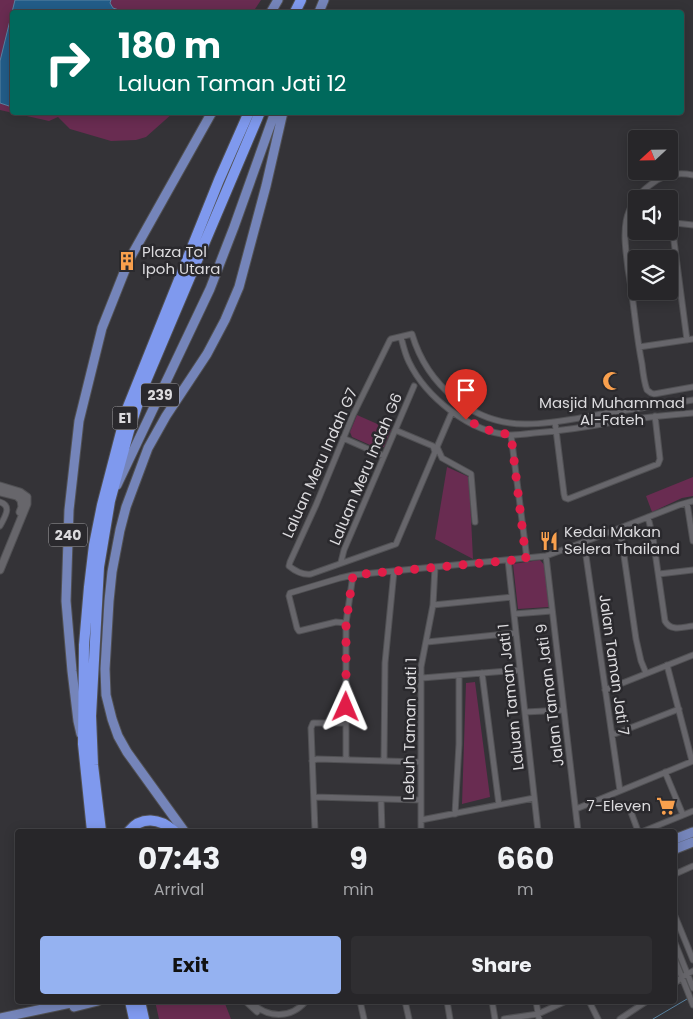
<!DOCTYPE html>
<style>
body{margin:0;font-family:Poppins,sans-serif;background:#2f2e31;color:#f1f3f6;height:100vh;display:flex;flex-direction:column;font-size:19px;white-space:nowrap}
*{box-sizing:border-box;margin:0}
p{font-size:16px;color:#a4a5a8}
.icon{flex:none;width:28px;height:28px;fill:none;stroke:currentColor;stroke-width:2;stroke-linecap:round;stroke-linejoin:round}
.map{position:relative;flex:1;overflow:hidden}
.sheet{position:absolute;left:15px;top:829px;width:662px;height:175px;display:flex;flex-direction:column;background:#272629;border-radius:5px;box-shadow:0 2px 12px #0003,0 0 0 1px #434346}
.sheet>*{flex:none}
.hud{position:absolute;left:10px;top:10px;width:674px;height:105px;border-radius:5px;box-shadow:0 2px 12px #0003,0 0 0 1px #434346;background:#00695c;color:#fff;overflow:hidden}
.needle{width:32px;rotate:248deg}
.tools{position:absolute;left:628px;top:130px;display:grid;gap:10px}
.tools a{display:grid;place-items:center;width:50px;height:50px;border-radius:5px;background:#272629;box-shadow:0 2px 12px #0003,0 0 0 1px #434346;font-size:25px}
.pin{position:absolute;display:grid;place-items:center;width:42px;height:42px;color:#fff;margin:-51px -21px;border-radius:50% 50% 50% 0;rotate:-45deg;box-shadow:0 0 5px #0007}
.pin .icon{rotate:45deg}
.me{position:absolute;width:55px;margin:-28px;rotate:1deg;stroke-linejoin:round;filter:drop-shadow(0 0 4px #0008)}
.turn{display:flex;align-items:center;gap:18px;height:105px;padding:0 25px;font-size:22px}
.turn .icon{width:65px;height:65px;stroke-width:2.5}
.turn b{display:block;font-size:35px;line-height:42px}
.eta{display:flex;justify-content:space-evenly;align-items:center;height:85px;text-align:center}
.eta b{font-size:30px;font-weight:700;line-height:35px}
.button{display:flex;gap:10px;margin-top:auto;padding:10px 25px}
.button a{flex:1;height:58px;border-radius:5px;background:#95b2f1;color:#111;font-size:20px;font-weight:700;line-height:58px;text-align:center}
.button a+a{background:#2f2e31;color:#f1f3f6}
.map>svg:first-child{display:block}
</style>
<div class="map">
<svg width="693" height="1019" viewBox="0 0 693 1019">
<rect width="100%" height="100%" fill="#343337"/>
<path fill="#692c51" d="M0,0H261L253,12H12V112L173,113L146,137L136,140L111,141L70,129L58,117L49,121L0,110Z
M357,415L391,430L384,447L379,449L352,437L350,432Z
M447,467L469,477L473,559L435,539Z
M693,477V496L682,498L652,512L646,496Z
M540,560L546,567L549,607L518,609L513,564Z
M475,682L490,797L462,804L466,683Z
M155,1001H224L231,1019H159Z"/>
<path fill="#225d89" stroke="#5a83a2" d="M15,0H111L110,3L113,8L122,11L121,12H12V107L0,103V61Z"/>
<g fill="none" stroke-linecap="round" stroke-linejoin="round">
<path stroke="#5a83a2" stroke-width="1" d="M653,1019L687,999"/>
<g stroke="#515154" stroke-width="7">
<path id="minor" d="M693,175C677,172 662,175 650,185C619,208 624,235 628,269C631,285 633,302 635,318C637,334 639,349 642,364C643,373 644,382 647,390L651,393L654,394L693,387
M669,220L675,223L693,225
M675,223L674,241L687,340
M401,337C403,345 405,354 409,362C426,397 470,433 511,435C518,435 526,434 534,433C561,431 587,427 613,422C640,418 666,415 693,413
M639,347L693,339
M452,412L437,447L442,458L471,474L475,522
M555,422L564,494L565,498L568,499L658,464L660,459L655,416
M395,430L433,446L435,452L396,544L311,574C303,575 295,571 289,566L290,562L316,505L353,415L390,340L391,339L412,334C427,385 473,425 527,424C552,424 578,418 602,414C633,409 663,405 693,400
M511,435L527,559
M343,438L384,456
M0,502C13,506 4,518 0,526
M687,503L693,541
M648,517L653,538L665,621C671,632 683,627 693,626
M620,528L636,639L641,661L646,673
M584,542L620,791
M546,556L578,831
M508,560L538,831
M341,562L344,550L414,386
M659,574L693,570
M433,605L512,597
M514,614L552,611
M346,623L336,622L299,631L297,628L289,596L290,593L340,578L353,575L546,556L584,542L679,505L693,501
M427,642L516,633
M667,665L692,761
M482,673L499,805
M422,678L520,670
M605,690L693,655
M525,712L564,710
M612,735L679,709
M346,760V623L353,575
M312,761L317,759L421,762
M384,761L385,663L394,571
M665,772L683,815
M314,797L421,800
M381,799L382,831
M576,809L693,761
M631,812L638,831
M455,814L459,744V675
M421,820L534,798
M315,831L311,728L313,723H346
M421,831V667L433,605L435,567
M644,831L693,811
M675,874L693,866
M675,916L693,960
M675,943L693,988
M675,960L693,1005
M675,983L682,977L693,971
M245,1001L257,1012
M250,1001C267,1019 291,1019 306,1001
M360,1001L364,1019
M405,1001L409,1019
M447,1001L450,1019
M492,1001L495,1019
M536,1001L539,1019
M589,1001L598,1019
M504,1019L538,1014L566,1001
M620,1019L647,1001"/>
</g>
<g stroke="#515154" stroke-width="9">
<path id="tertiary" d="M0,486L20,492L27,497
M0,492L17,496L21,500
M20,512L22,507L21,500
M0,570L27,504V497"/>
</g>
<g stroke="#515154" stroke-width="11">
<path id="primary" d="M271,12L278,0
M319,12L324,0
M117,485L210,289L234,227L275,112
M81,734L78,721L72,671L66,601L69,510L79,421L102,328L129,260L212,112
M184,831L127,752L118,736L112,719L106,695L105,669L109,601L112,572L120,530L126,507L148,448L166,416L207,354L225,320L239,287L266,186L283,112
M675,839L693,832
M675,849L693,842
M74,1007L98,1001
M0,1018L80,1001"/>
</g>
<g stroke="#515154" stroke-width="12">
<path id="motorway" d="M295,12L301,0
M92,831L83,744L84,645L89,587L94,545L102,505L127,409L219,180L249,112
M101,831L93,765L91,716L99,567L110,501L129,431L143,388L260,112
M129,831C141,816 160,818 174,831
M130,1001L134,1019
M140,1001L144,1019"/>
</g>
<use href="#minor" stroke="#67666b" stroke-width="5"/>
<use href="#tertiary" stroke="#67666b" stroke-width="7"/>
<use href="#primary" stroke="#7585ba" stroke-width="9"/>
<use href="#motorway" stroke="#7f99ee" stroke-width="10"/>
</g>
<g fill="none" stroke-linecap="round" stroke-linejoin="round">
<path stroke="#e11d48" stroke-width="9" stroke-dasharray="0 16.2" d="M346,707V623L353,575L526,559L511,435L491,431L466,420"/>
</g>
<defs>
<g id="building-bare" transform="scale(1.5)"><path d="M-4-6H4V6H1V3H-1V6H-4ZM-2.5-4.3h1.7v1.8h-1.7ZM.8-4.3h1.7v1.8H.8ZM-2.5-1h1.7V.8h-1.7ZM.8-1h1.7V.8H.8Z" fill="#f9a04d" stroke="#2a292d" stroke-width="2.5" paint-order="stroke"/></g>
<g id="mosque-bare" transform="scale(1.5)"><path d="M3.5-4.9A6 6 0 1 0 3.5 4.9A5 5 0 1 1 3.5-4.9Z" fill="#f9a04d" stroke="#2a292d" stroke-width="2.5" paint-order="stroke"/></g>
<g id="restaurant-bare" transform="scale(1.5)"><path d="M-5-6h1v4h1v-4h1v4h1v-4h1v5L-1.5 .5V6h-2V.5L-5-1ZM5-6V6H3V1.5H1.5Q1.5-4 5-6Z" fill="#f9a04d" stroke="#2a292d" stroke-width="2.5" paint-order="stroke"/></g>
<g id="supermarket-bare" transform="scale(1.5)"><path d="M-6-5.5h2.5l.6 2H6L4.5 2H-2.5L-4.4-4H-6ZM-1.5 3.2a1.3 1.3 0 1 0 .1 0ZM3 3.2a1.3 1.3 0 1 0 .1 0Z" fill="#f9a04d" stroke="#2a292d" stroke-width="2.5" paint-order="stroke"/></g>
</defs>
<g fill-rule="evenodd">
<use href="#building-bare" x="127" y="261"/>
<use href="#mosque-bare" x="612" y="381"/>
<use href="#restaurant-bare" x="549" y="541"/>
<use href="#supermarket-bare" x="666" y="806"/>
</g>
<g text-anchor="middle" stroke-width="5" stroke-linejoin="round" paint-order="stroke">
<g fill="#2a292d" stroke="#a7a6a9" stroke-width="1">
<rect x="141" y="383.5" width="38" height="23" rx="4"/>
<rect x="112.5" y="406.5" width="25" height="23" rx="4"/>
<rect x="49" y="523.5" width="38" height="23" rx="4"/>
</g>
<g font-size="14" font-weight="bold" fill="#dcdbde">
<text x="160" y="400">239</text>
<text x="125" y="423">E1</text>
<text x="68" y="540">240</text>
</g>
<g font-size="15" fill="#dcdbde" stroke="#2a292d" text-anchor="start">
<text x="142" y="257">Plaza Tol<tspan x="142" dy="17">Ipoh Utara</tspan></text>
<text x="612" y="408" text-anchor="middle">Masjid Muhammad<tspan x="612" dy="17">Al-Fateh</tspan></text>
<text x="564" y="537">Kedai Makan<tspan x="564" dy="17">Selera Thailand</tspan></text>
<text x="651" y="811" text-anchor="end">7-Eleven</text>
</g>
<g font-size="15" fill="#dcdbde" stroke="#2a292d">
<text transform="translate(320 463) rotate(-66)" y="5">Laluan Meru Indah G7</text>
<text transform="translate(366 469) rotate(-67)" y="5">Laluan Meru Indah G6</text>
<text transform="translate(614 665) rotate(82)" y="5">Jalan Taman Jati 7</text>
<text transform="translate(550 695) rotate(-97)" y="5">Jalan Taman Jati 9</text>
<text transform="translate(511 697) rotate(-96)" y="5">Laluan Taman Jati 1</text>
<text transform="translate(410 729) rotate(-89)" y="5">Lebuh Taman Jati 1</text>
</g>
</g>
</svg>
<div class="tools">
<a><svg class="needle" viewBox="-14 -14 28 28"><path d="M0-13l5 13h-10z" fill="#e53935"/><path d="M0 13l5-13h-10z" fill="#a4a5a8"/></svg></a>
<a><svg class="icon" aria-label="sound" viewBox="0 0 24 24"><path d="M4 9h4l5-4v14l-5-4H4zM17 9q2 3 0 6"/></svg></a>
<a><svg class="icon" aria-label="layers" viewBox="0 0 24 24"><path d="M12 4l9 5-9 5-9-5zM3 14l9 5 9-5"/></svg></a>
</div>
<div class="pin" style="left:466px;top:420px;background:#d93025"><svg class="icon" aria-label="arrive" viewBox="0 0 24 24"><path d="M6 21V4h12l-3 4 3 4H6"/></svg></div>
<svg class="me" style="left:346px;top:707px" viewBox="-20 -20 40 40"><path d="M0-17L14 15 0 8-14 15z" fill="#e11d48" stroke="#fff" stroke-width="4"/></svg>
<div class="hud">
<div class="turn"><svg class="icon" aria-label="right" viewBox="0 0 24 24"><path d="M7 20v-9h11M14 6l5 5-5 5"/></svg><div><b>180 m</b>Laluan Taman Jati 12</div></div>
</div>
<section class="sheet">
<div class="eta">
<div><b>07:43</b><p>Arrival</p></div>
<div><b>9</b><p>min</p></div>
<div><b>660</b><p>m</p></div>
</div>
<div class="button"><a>Exit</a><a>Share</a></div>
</section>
</div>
